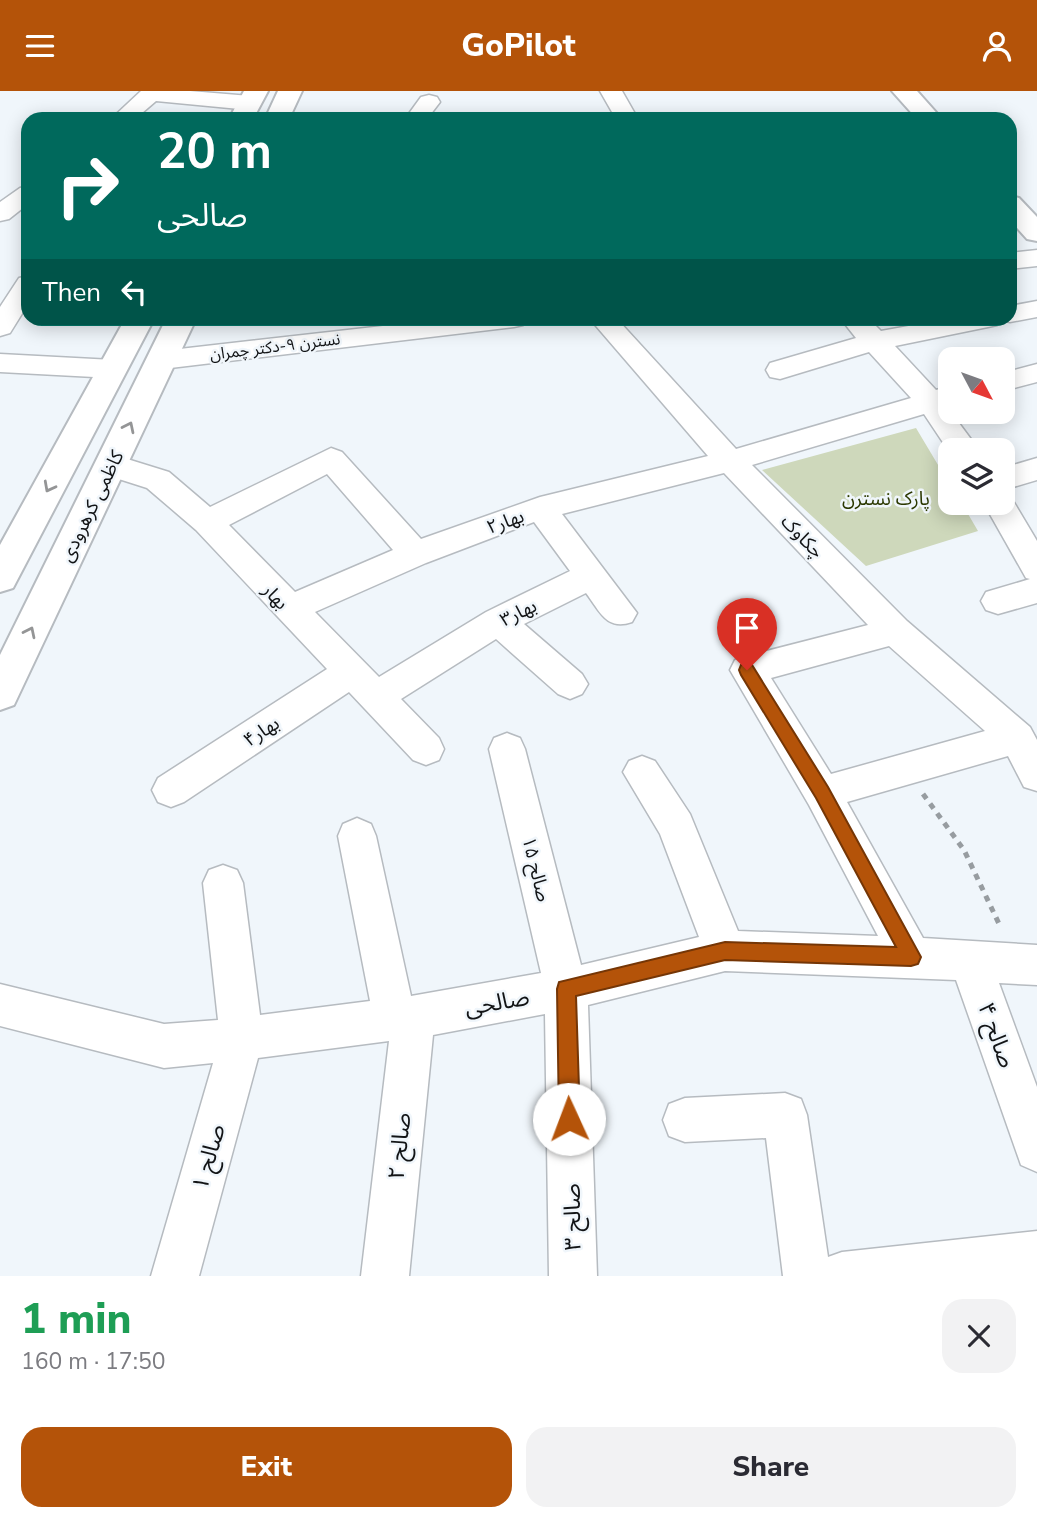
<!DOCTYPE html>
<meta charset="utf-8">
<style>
body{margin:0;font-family:"Nunito Sans","Noto Sans Arabic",sans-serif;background:#f2f2f3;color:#2b2b33;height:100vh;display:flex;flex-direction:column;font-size:26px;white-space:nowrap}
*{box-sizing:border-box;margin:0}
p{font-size:23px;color:#7c7c81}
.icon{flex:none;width:38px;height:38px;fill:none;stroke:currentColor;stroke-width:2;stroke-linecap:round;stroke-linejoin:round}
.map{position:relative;height:1185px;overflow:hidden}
.side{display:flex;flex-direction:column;background:#fff;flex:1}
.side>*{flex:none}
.hud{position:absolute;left:21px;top:21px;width:996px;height:214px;border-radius:21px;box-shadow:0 4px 18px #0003;background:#00695c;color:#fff;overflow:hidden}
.needle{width:46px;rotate:131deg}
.fabs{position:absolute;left:938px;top:256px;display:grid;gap:14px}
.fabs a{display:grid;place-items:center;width:77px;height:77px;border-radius:14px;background:#fff;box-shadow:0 4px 18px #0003;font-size:35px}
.pin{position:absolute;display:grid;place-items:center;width:60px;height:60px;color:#fff;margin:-72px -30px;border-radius:50% 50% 50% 0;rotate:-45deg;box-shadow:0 0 7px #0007}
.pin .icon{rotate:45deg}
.me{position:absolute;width:77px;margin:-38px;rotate:358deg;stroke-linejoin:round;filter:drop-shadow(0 0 5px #0008)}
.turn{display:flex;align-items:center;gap:24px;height:147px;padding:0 21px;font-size:32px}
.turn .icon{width:91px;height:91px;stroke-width:2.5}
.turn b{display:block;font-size:49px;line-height:60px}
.then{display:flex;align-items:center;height:66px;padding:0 21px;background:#0003;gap:14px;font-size:26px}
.round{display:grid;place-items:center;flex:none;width:74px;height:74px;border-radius:21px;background:#f2f2f3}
.summary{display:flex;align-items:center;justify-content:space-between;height:119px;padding:0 21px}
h1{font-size:42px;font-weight:800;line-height:52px;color:#1e9e55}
.action{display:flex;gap:14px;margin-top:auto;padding:14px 21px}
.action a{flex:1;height:80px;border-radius:21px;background:#b45309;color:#fff;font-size:28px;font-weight:800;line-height:80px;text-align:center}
.action a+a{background:#f2f2f3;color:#2b2b33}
header{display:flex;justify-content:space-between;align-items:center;height:91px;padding:0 21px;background:#b45309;color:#fff;font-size:32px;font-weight:800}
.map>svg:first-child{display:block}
</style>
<header><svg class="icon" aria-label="menu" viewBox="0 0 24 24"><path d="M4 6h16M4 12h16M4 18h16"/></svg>GoPilot<svg class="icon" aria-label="person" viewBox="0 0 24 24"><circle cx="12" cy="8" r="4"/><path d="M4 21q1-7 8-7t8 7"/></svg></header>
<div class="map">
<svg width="1037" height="1185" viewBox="0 0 1037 1185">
<rect width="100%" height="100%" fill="#f0f6fb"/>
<path fill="#ced8bb" d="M916,337L950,394V411H961L978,440L866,475L762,379Z"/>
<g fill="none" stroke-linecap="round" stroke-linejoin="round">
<g stroke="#b6bbc0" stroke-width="3">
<path id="minor" d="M141,0H190L250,5L258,7L261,12L258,17L250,19L156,10L135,28H111Z
M600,0H622L638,28H616Z
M429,4L437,6L440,11L427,28H405L421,6Z
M28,95V113L9,128L0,130V111L20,97Z
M1037,159V175L1010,178V162Z
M28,185V213L10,242L0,245V216L19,187Z
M1037,210V226L1010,231L1001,229L997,234L988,236L895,255L936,299L950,295V320L979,359H950V362L924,323L752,374L907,530L1030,636L1037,649V700L1024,696L1008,665L847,711L923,847L1037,854V894L999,892L1037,996V1081L1021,1074L956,889L725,880L588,914L597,1185H549L545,923L433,944L409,1185H361L389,950L258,967L199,1185H151L213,972L164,977L0,935V893L164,933L218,929L203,792L209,779L223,774L237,779L243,792L260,924L370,910L338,745L343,733L357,727L371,733L376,745L411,905L541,882L489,658L494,647L507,642L520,647L525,658L581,874L699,846L660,743L623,681L629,670L642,665L655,670L690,723L738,840L878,845L809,714L730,579L735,569L747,565L868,534L724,382L562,423L637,522L632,531C606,540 600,520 586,502L524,533L582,583L588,593L582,603L570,608L558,603L496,548L401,608L439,647L444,658L439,669L426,674L413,669L349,601L184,711L171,716L158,711L152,699L158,687L327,578L196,439L147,397L100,382L96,374L100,366L111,363L169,381L210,416L331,357L342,361L421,448L540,406L708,365L590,228H617L736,358L911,307L869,261L780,288L770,286L766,279L770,272L856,247L841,228H869L881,240L947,228H1010V215ZM327,383L393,459L295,501L229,434ZM534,431L570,480L486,521L379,586L315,521L426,472ZM889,555L985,640L831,683L771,587Z
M445,228H527L523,234L514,236L162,278L152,275L148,269L152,263L162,260Z
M0,263L113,269L123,271L127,278L123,285L113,287L0,281Z
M1037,273V291L1003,300V282Z
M1037,367V389L1003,399V377Z
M1003,401L1009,403L1037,450V512L998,523L986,519L981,510L986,501L1030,488L1026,487L983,411H1003Z
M785,1002L801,1008L807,1024L828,1166L842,1161L1037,1140V1185H783L766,1047L685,1051L669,1045L663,1029L669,1013L685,1007Z"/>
</g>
<g stroke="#b6bbc0" stroke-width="4">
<path id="tertiary" d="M892,0H917L942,28H917Z
M1010,105L1019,107L1037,126V150L1027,148L1010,129Z"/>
</g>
<g stroke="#b6bbc0" stroke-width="4">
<path id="secondary" d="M244,0H268L253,28H229Z
M278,0H302L289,28H265Z
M125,228H154L13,497L0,501V454Z
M166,228H196L14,614L0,619V564Z"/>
</g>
<path stroke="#979ca0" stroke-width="5" stroke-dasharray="6 6" stroke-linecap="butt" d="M923,703L964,759L1001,837"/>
<use href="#minor" fill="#fff" fill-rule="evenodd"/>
<use href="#tertiary" fill="#fff" fill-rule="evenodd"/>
<use href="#secondary" fill="#fff" fill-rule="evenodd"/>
</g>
<defs><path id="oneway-chevron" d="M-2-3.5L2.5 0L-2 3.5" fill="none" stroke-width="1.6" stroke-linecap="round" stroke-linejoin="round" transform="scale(1.75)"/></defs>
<g stroke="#949596">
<use href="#oneway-chevron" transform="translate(129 336) rotate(-64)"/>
<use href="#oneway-chevron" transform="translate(49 396) rotate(118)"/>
<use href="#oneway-chevron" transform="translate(30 541) rotate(-64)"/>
</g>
<path fill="#b45309" stroke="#753606" stroke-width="2" d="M747,573L752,574L828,696L921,866L918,873L911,875L725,869L576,905L580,1028L577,1036L569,1039L562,1036L559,1028L557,898L559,891L725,851L896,856L816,707L741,584L739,579L741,574Z"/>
<g text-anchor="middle" stroke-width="5" stroke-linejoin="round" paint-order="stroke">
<g font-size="16" fill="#121416" stroke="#f0f6fb">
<text transform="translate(275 255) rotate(-7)" y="6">نسترن ۹-دکتر چمران</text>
</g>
<g font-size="19" fill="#2b3800" stroke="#f0f6fb">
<text x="886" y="414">پارک نسترن</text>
</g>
<g font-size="19" fill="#121416" stroke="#f0f6fb">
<text transform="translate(91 415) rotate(-64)" y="7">کاظمی کرهرودی</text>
<text transform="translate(505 430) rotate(-20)" y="7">بهار۲</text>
<text transform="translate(803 445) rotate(46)" y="7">چکاوک</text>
<text transform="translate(276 505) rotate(47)" y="7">بهار</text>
<text transform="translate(518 521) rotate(-26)" y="7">بهار۳</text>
<text transform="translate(261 640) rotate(-33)" y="7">بهار۴</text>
<text transform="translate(537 778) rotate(76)" y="7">صالح ۱۵</text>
</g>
<g font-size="23" fill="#121416" stroke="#f0f6fb">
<text transform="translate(497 911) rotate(-10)" y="8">صالحی</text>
<text transform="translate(997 944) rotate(70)" y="8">صالح ۴</text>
<text transform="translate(399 1055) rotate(-84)" y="8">صالح ۲</text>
<text transform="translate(208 1066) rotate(-74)" y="8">صالح ۱</text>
<text transform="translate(572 1126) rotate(-91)" y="8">صالح ۳</text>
</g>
</g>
</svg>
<div class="fabs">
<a><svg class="needle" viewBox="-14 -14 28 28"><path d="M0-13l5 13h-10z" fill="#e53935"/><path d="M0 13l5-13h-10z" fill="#7c7c81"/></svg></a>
<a><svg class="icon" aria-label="layers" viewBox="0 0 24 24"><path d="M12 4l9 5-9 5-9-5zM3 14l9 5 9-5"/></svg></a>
</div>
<div class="pin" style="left:747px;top:579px;background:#d93025"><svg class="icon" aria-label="arrive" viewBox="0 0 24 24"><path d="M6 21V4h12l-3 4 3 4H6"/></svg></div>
<svg class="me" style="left:569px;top:1028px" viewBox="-20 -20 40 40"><circle r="19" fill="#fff"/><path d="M0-13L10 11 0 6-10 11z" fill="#b45309"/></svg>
<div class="hud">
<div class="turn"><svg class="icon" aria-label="right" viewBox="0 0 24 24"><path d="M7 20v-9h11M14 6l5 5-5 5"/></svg><div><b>20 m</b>صالحی</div></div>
<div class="then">Then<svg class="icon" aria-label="left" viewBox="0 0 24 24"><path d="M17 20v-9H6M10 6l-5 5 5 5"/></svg></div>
</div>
</div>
<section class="side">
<div class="summary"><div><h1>1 min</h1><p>160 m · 17:50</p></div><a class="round"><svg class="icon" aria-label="close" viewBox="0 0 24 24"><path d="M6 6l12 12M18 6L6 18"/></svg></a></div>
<div class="action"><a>Exit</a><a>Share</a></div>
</section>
